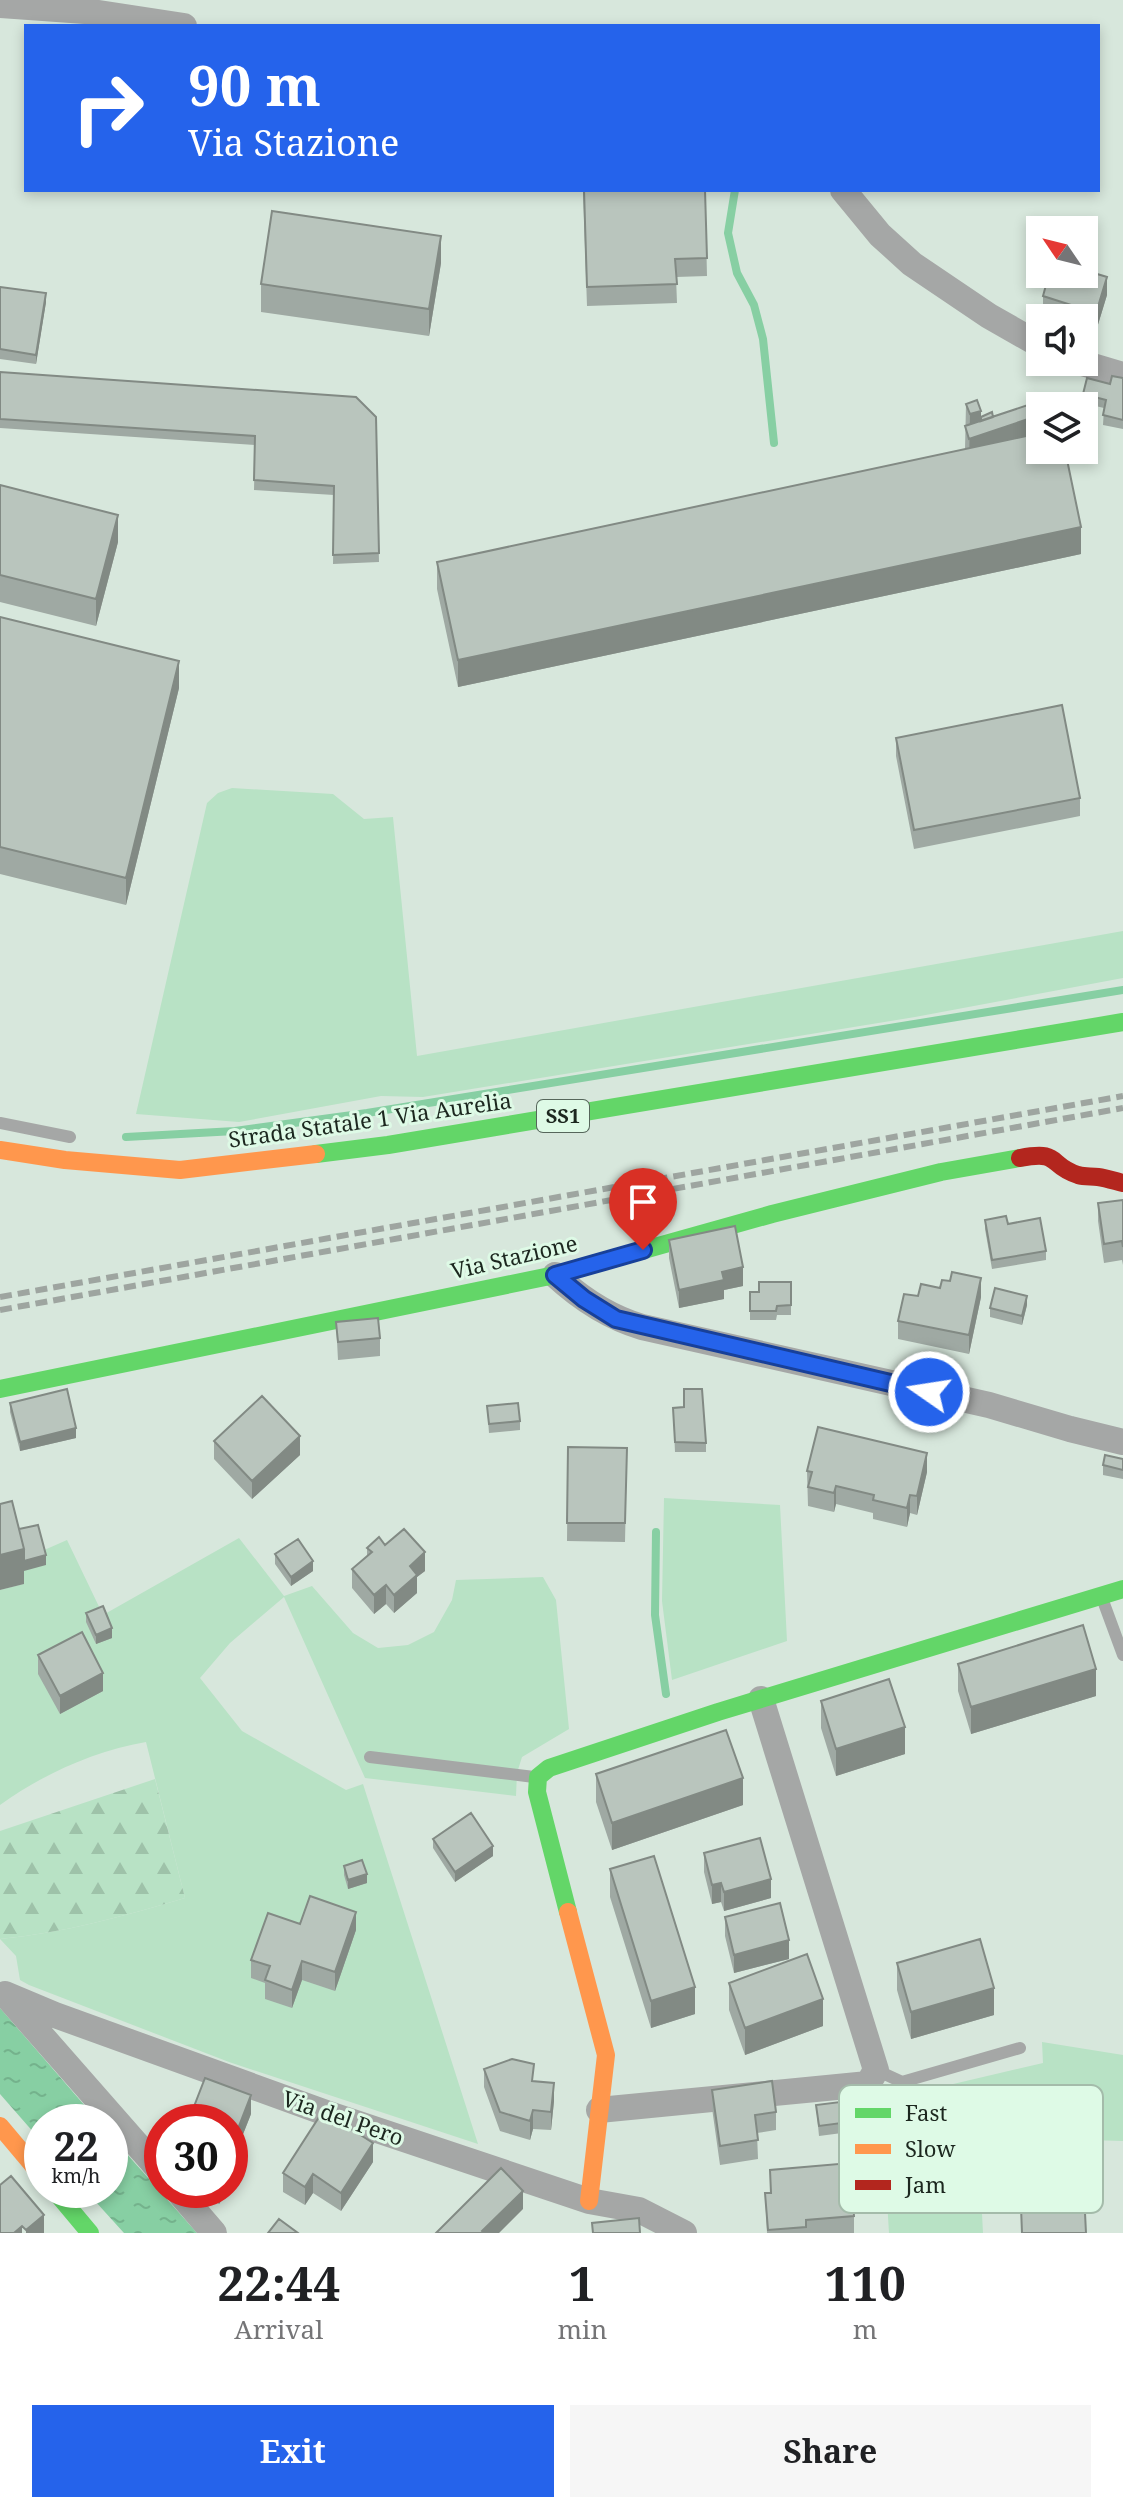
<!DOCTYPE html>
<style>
body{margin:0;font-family:"Noto Serif",serif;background:#f6f6f6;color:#202124;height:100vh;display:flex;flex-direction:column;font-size:30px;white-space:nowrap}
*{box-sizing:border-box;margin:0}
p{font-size:26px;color:#757577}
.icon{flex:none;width:44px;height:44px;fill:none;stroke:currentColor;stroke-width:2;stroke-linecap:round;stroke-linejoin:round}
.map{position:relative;height:2233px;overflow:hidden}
.sheet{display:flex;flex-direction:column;background:#fff;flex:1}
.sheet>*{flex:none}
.banner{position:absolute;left:24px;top:24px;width:1076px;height:168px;border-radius:0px;box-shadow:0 4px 12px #0003;background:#2563eb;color:#fff;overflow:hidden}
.needle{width:52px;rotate:305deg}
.tools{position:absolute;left:1026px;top:216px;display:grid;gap:16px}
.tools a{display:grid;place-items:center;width:72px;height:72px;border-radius:0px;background:#fff;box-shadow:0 4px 12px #0003;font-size:40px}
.speed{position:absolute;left:24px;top:2104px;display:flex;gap:16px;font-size:40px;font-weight:700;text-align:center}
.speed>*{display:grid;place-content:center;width:104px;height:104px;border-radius:50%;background:#fff;box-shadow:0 4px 12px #0003;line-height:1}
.speed small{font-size:20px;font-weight:400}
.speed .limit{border:12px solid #d22;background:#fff;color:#111}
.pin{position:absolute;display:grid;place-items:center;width:68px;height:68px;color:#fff;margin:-82px -34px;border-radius:50% 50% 50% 0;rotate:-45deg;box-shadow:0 0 8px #0007}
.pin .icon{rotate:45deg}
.me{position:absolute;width:88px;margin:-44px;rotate:283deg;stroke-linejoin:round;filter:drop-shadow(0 0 6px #0008)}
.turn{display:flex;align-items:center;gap:28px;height:168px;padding:0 32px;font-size:36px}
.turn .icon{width:104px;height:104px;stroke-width:2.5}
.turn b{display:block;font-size:56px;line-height:68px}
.eta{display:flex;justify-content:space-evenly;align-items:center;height:136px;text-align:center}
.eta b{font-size:48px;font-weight:700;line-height:56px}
.action{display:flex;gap:16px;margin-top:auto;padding:16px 32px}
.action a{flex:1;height:92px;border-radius:0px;background:#2563eb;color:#fff;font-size:32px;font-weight:700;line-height:92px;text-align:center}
.action a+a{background:#f6f6f6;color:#202124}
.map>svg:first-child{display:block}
</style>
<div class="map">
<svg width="1123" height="2233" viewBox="0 0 1123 2233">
<defs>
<pattern id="forest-firs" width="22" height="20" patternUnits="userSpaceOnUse" patternTransform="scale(2)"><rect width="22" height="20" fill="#b8e2c5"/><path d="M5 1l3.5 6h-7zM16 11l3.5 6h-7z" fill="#9ec2a9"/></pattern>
<pattern id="water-ripples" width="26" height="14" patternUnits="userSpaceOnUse" patternTransform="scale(2)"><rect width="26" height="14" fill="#87cfa3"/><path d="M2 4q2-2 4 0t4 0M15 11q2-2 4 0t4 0" fill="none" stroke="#74b28c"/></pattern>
</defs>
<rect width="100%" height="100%" fill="#d7e7dc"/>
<path fill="#b8e2c5" d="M232,788L333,794L364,819L393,817L417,1056L1123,931V978L915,1017L423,1097L381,1096L239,1122L136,1114L207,803L218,793Z
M664,1498L780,1505L787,1641L672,1680L662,1601Z
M239,1538L284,1596L312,1586L353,1633L378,1648L408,1645L434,1632L452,1600L456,1580L543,1577L556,1600L569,1729L522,1757L517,1773L516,1796L365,1778L284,1597L230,1643L200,1678L242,1731L346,1790L363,1784L478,2144L229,2062L29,1985L20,1980L16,1956L0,1939C64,1933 124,1916 185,1898L146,1742C94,1751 43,1774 0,1805V1590L23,1584L21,1571L42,1551L67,1540L103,1615Z
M1042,2042L1123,2055V2141L978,2137L983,2233H889L881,2101L1043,2063Z"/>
<path fill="url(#forest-firs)" d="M155,1779L185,1898C124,1916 64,1933 0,1939V1831Z"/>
<path fill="url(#water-ripples)" d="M0,2008L99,2122H42V2142L0,2094Z
M110,2135L197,2233H124L85,2190H110Z"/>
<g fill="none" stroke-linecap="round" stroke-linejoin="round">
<path stroke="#87cfa3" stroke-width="8" d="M735,190L728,233L737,273L754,305L763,339L774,443
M126,1137L235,1131L367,1113L1123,990
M656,1532L655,1615L666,1694"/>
<path stroke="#a5a7a6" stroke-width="12" d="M0,1123L70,1137
M1102,1598L1123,1655
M370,1757L534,1777
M876,2070L902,2082L1020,2048"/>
<path stroke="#a5a7a6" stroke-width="26" d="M0,5L85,11L184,26
M843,190L880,235L912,264L989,316L1040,345
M1079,362L1123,375
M555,1275C581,1299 608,1317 642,1327L989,1405L1070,1429L1123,1442
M5,1994L55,2015L326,2113L589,2201L639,2210L684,2233
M11,2001L162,2173
M599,2110L868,2084L876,2070L761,1699
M177,2190L214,2233"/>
<path stroke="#63d668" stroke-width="18" d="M316,1154L388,1145L1123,1022
M0,1389L555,1275L772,1214L941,1172L1020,1158
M568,1912L537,1792L538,1777L549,1768L718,1712L1123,1589
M54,2190L90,2233"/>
<path stroke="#ff974d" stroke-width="18" d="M0,1150L65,1160L180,1170L316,1154
M568,1912L606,2055L589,2201
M0,2126L42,2176"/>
<path stroke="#b3261e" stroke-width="18" d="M1020,1158C1062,1150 1047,1165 1078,1175C1085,1177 1091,1176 1098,1177C1106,1178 1115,1181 1123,1183"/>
<path stroke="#9ea5a0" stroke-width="6" stroke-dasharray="12 6" stroke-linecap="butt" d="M0,1297L1123,1096
M0,1310L1123,1108"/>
</g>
<path fill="#9fa9a3" d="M583,190H705L707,276L676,277L677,303L587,306Z
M441,263L429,336L261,312V284Z
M0,287L46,302L36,364L0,359Z
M1107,295L1096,331L1084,327V318H1053L1043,315V296Z
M0,372L376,417L379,562L333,564L334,495L254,490L255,445L0,428Z
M1123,378V429L1103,425L1104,408L1083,403V394Z
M966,404L981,417H993L1040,406L1081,554L458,687L437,589V562L965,449Z
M0,485L118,542L96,626L0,602Z
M0,617L179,688L126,905L0,874Z
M896,738L1080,798V816L914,849L896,756Z
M1123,1200V1265L1122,1260L1104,1263L1098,1221V1203Z
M985,1220L1008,1224L1046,1251V1260L992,1269L985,1229Z
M669,1240L743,1286L724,1290V1299L679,1308L669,1258Z
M791,1282V1315H777L776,1320H750V1292H759Z
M918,1296L981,1297L969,1354L898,1339V1321Z
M1027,1305L1022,1325L990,1317V1308Z
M336,1322L380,1338V1356L338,1360Z
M10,1403L76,1438L20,1451L10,1412Z
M487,1406L520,1421V1430L489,1433Z
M684,1407L706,1443V1452H675L673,1408Z
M214,1441L300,1455L252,1499L214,1459Z
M568,1447L627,1448L625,1542L567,1541Z
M1123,1459V1479L1103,1475V1465Z
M807,1471L927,1472L917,1515L910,1513L907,1527L873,1519V1513L836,1504L834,1512L808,1506Z
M385,1545L425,1571L417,1577V1593L394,1613L386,1604L374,1614L352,1588V1569L367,1556V1548Z
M275,1554L313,1571L291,1586L275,1564Z
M86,1613L112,1638L96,1644L86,1622Z
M38,1655L103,1691L60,1714L38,1674Z
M958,1664L1096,1696L971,1734L958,1691Z
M821,1701L905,1754L836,1776L821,1728Z
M596,1774L743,1805L612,1850L596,1802Z
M433,1839L493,1856L455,1882L433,1848Z
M704,1853L771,1898L724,1911L721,1902L712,1904L704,1872Z
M344,1866L367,1883L348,1889L344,1875Z
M610,1869L695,2014L651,2028L610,1897Z
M725,1917L789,1959L734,1973L725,1936Z
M300,1924L356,1930L335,1991L302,1980L292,2008L265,1999V1983L251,1978V1960Z
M897,1963L994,2015L911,2039L897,1990Z
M729,1983L823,2026L745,2055L729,2010Z
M484,2069L534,2081L554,2101L551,2130L533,2129L530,2140L500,2131L484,2087Z
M712,2090L776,2112V2130L757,2133L758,2159L720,2165L712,2108Z
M816,2105L842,2123V2133L819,2136Z
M251,2114L232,2162L230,2161V2122Z
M373,2162L341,2211L313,2193L305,2205L283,2192V2173Z
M770,2170L854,2216V2233H767L765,2193H770Z
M200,2190H228L219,2204L200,2192Z"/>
<path fill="#828a84" d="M441,236V263L429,336V309Z
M1107,277V295L1096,331V313Z
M46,293V302L36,364V355Z
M981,411V435L1040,415V442L969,466L970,414Z
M118,515V542L96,626V599Z
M1081,527V554L458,687V660Z
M179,661V688L126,905V878Z
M743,1267V1286L724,1290V1299L679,1308V1290L722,1272Z
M981,1278V1297L969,1354V1335Z
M1027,1296V1305L1022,1325V1316Z
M76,1428V1438L20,1451V1442Z
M300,1436V1455L252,1499V1481Z
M927,1453V1472L917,1515V1496Z
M836,1486V1504L834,1512V1493Z
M910,1495V1513L907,1527V1508Z
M24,1549L46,1555V1565L24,1571V1584L0,1590V1555Z
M425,1552V1571L417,1577V1593L394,1613V1595L410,1566Z
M313,1561V1571L291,1586V1577Z
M386,1585V1604L374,1614V1595Z
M112,1628V1638L96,1644V1635Z
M1096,1669V1696L971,1734V1707Z
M103,1673V1691L60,1714V1696Z
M905,1727V1754L836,1776V1749Z
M743,1778V1805L612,1850V1823Z
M493,1846V1856L455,1882V1872Z
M367,1874V1883L348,1889V1880Z
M771,1879V1898L724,1911V1892Z
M721,1883V1902L712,1904V1885Z
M356,1912V1930L335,1991V1972Z
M789,1940V1959L734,1973V1955Z
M302,1961V1980L292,2008V1990Z
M695,1987V2014L651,2028V2001Z
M994,1988V2015L911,2039V2012Z
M823,1999V2026L745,2055V2028Z
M554,2083V2101L551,2130V2112Z
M251,2095V2114L232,2162V2144Z
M533,2110V2129L530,2140V2121Z
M373,2143V2162L341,2211V2193Z
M233,2173V2182L230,2187V2178Z
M313,2174V2193L305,2205V2187Z
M222,2190H228L219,2204V2195Z
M523,2191V2209L499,2233H482V2231Z
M44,2215V2233H26V2230Z
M22,2226V2233H14Z"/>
<path fill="#b9c5bd" stroke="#828a84" stroke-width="2" d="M584,190H705L707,258L675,259L677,284L587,287Z
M272,211L441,236L429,309L261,284Z
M1084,270L1107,277L1096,313L1043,296L1049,274H1084Z
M0,287L46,293L36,355L0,349Z
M0,372L356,397L376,417L379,553L333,555L334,486L254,480L255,436L0,419Z
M1112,376L1123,378V420L1103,415L1106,400L1083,394L1087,378L1110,384Z
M977,400L981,411L970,414L966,404Z
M1043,400L1045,406H1040V415L969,439L965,426Z
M992,412L993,417L981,421V417Z
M1040,433V450H1065L1081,527L458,660L437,562Z
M0,485L118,515L96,599L0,575Z
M0,617L179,661L126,878L0,847Z
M1062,705L1080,798L914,830L896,738Z
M1123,1200V1247L1122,1241L1104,1244L1098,1203Z
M1006,1216L1008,1224L1040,1218L1046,1251L992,1260L985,1220Z
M735,1226L743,1267L722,1272L724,1280L679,1290L669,1240Z
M952,1272L981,1278L969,1335L898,1321L904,1294L918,1296L921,1284L940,1288L942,1280L950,1281Z
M759,1282H791V1305L777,1306L776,1311H750V1292H759Z
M995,1288L1027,1296L1022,1316L990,1308Z
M378,1318L380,1338L338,1342L336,1322Z
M67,1389L76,1428L20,1442L10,1403Z
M684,1389H702L706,1443L675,1442L673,1408L684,1407Z
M262,1396L300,1436L252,1481L214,1441Z
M518,1403L520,1421L489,1424L487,1406Z
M818,1427L927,1453L917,1496L910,1495L907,1508L873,1500L874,1495L836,1486L834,1493L808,1487L812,1472L807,1471Z
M568,1447L627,1448L625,1523H567Z
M1105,1455L1123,1459V1470L1103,1465Z
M12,1501L24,1549L0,1555V1504Z
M38,1525L46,1555L24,1561V1549L19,1529Z
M404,1529L425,1552L410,1566L417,1575L394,1595L386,1585L374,1595L352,1569L372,1552L367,1548L379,1537L385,1545Z
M298,1539L313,1561L291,1577L275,1554Z
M103,1606L112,1628L96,1635L86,1613Z
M1083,1625L1096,1669L971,1707L958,1664Z
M82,1632L103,1673L60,1696L38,1655Z
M889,1679L905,1727L836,1749L821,1701Z
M726,1730L743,1778L612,1823L596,1774Z
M471,1813L493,1846L455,1872L433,1839Z
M760,1838L771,1879L724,1892L721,1883L712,1885L704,1853Z
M654,1856L695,1987L651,2001L610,1869Z
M362,1860L367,1874L348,1880L344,1866Z
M310,1896L356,1912L335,1972L302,1961L292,1990L265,1980L270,1966L251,1960L268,1913L300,1924Z
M780,1903L789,1940L734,1955L725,1917Z
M980,1939L994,1988L911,2012L897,1963Z
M807,1954L823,1999L745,2028L729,1983Z
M512,2059L534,2064L532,2081L554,2083L551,2112L533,2110L530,2121L500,2112L484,2069Z
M205,2078L251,2095L232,2144L230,2143V2122H188Z
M772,2081L776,2112L755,2115L758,2140L720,2146L712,2090Z
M840,2102L842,2123L819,2126L816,2105Z
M323,2111L373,2143L341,2193L313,2174L305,2187L283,2173Z
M1082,2152L1086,2233H1022L1019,2155Z
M850,2163L854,2216L806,2220V2227L768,2230L765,2193H771L770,2170Z
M501,2168L523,2191L482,2231L484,2233H436Z
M11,2176L44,2215L26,2230L22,2226L14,2233H0V2185Z
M212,2190H222L219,2195Z
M639,2218L640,2233H593L592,2223Z
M279,2219L298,2233H268Z"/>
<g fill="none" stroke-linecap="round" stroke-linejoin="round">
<g stroke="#184099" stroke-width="20">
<path id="route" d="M643,1250L555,1275L584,1299L616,1319L929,1392"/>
</g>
<use href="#route" stroke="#2563eb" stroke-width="14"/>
</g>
<g text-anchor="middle" stroke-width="6" stroke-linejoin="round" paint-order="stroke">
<rect fill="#defae6" stroke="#56665b" stroke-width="2" x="537" y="1100" width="52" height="32" rx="6"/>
<g font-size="20" font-weight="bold" fill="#1c271f">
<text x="563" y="1123">SS1</text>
</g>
<g font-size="22" fill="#1c271f" stroke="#defae6">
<text transform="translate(370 1120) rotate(-8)" y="8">Strada Statale 1 Via Aurelia</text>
<text transform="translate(514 1257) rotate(-13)" y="8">Via Stazione</text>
<text transform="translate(343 2118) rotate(19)" y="8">Via del Pero</text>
</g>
</g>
<rect x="839" y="2085" width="264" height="128" rx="12" fill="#defae6" stroke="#a4bbaa" stroke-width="2"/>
<rect x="855" y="2108" width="36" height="10" fill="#63d668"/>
<rect x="855" y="2144" width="36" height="10" fill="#ff974d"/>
<rect x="855" y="2180" width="36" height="10" fill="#b3261e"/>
<g font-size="22" fill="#1c271f">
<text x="905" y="2121">Fast</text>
<text x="905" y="2157">Slow</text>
<text x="905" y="2193">Jam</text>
</g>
</svg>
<div class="tools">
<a><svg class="needle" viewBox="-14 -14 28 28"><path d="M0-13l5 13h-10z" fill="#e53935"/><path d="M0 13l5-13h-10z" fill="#757577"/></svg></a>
<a><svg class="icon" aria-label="sound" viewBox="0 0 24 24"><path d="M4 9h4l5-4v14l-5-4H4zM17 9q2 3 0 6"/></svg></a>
<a><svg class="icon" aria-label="layers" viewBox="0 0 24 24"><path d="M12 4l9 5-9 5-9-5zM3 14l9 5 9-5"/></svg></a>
</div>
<div class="speed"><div>22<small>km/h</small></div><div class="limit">30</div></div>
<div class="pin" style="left:643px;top:1250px;background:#d93025"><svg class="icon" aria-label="arrive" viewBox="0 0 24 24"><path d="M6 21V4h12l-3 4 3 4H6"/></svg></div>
<svg class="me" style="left:929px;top:1392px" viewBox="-20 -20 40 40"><circle r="17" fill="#2563eb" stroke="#fff" stroke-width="3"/><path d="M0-11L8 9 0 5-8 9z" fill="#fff"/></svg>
<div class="banner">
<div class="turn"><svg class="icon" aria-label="right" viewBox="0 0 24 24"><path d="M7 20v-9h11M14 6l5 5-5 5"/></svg><div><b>90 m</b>Via Stazione</div></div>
</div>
</div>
<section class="sheet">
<div class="eta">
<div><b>22:44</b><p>Arrival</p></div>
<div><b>1</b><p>min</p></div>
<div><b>110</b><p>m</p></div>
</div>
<div class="action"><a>Exit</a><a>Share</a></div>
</section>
